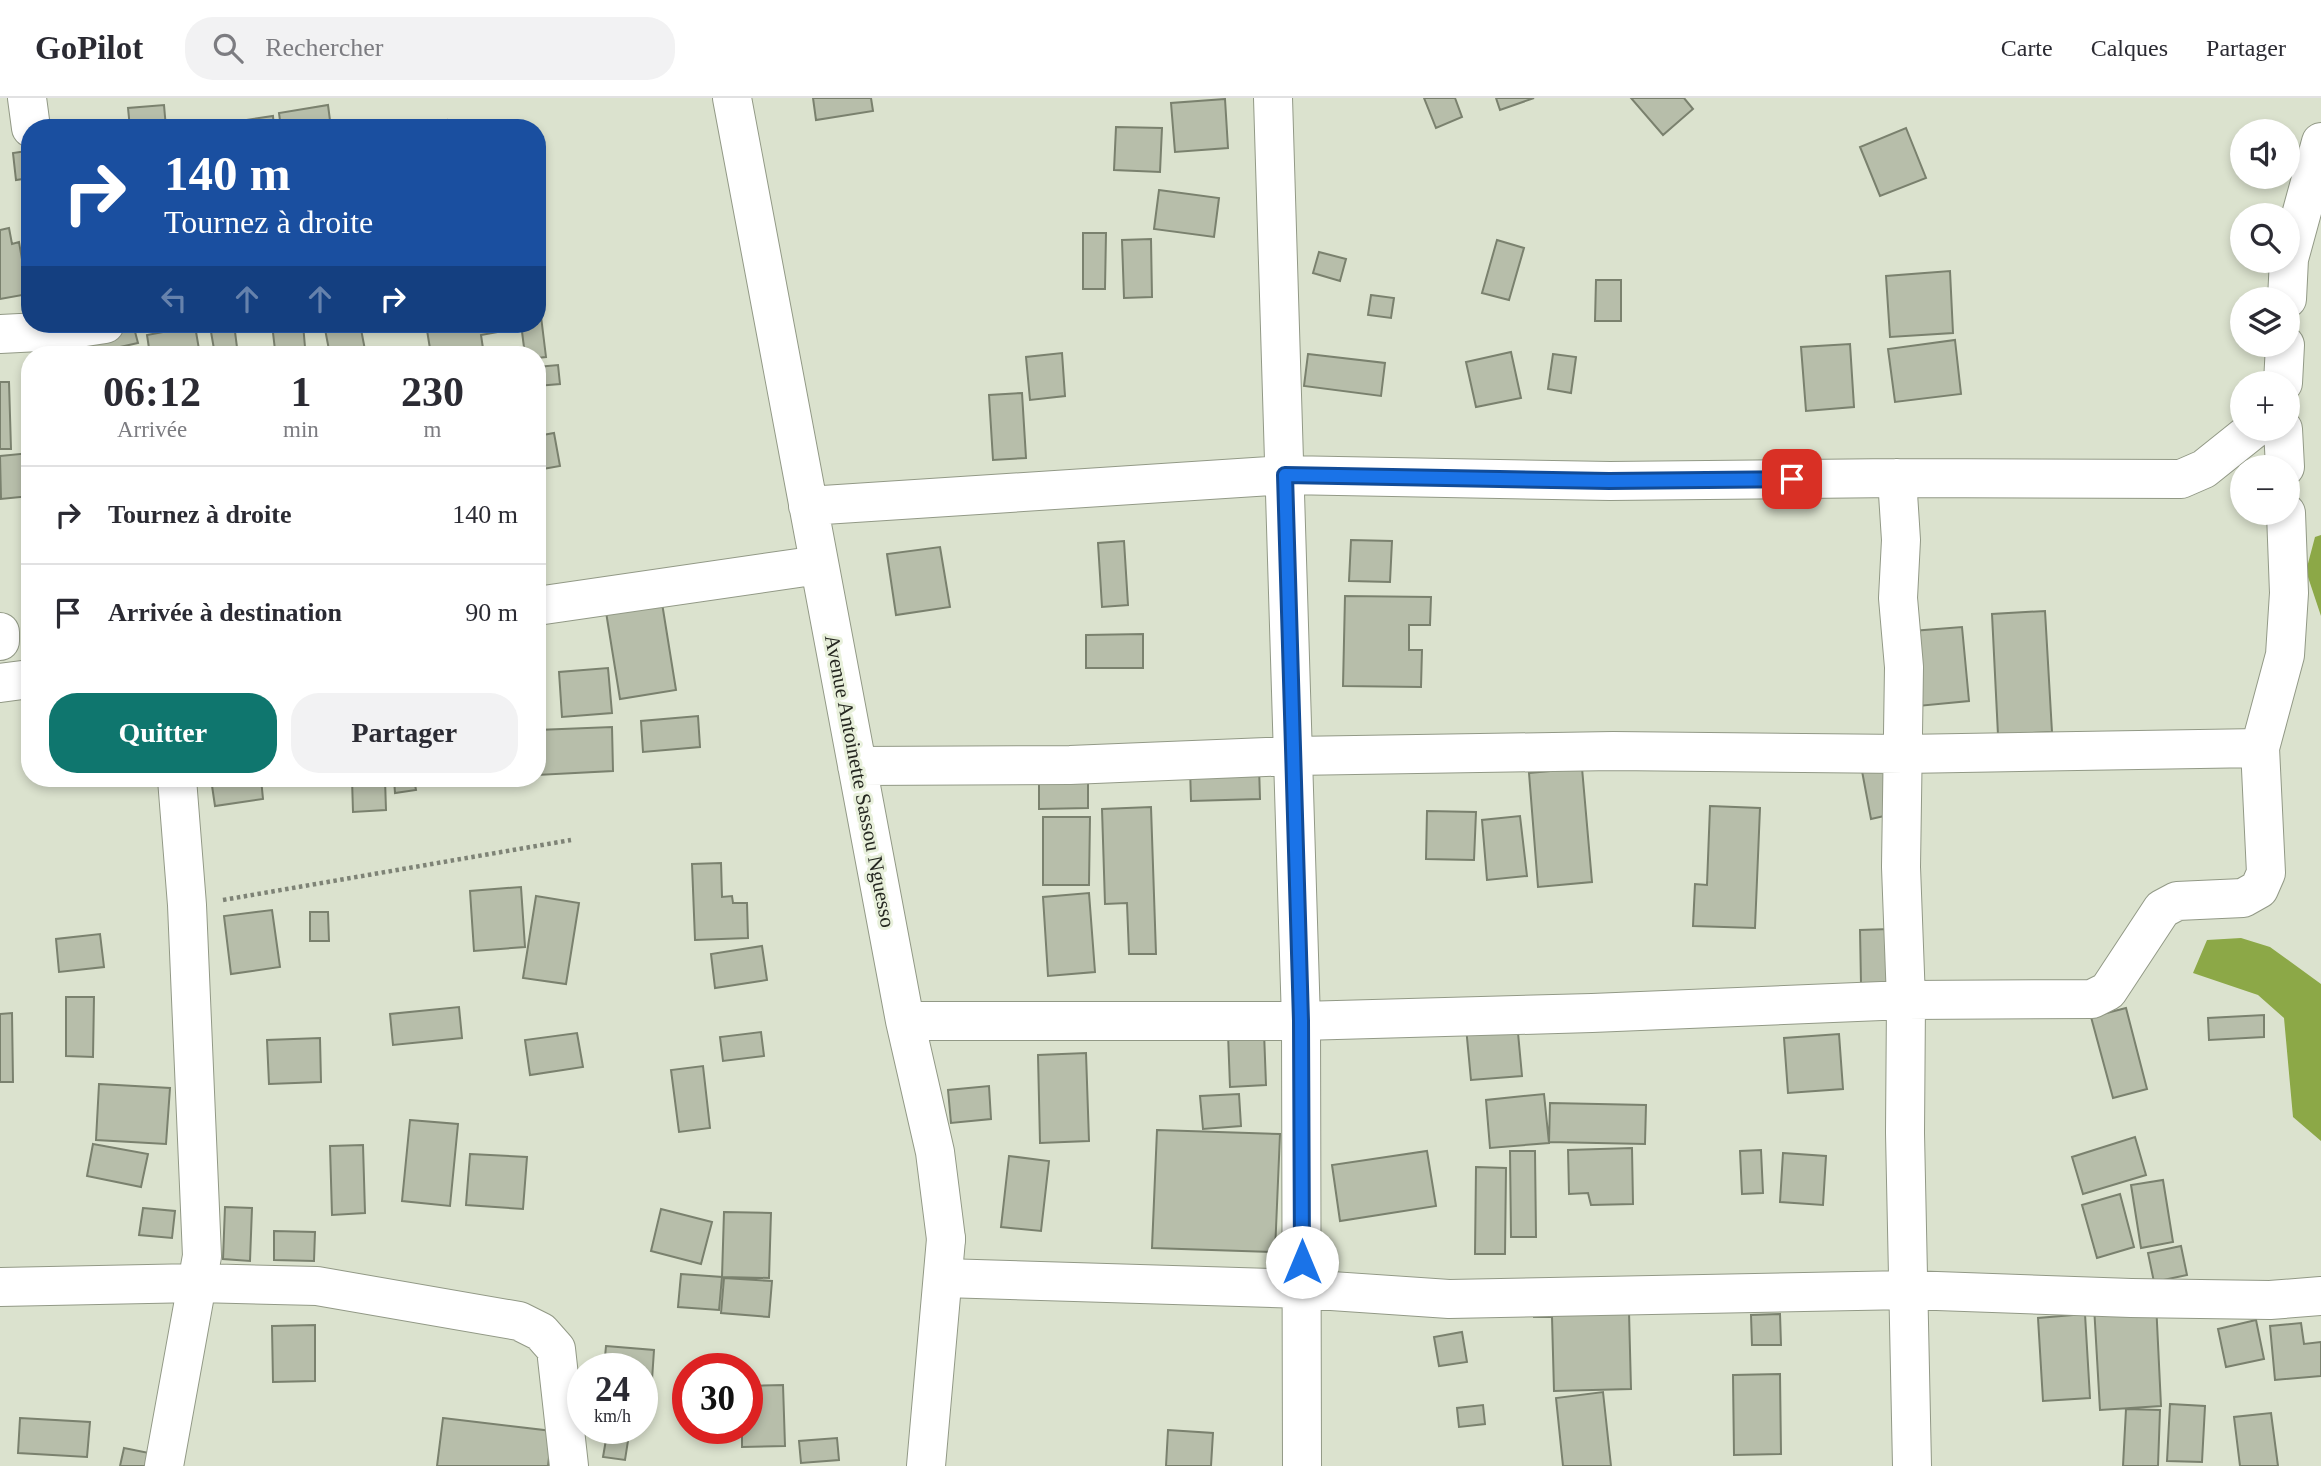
<!DOCTYPE html>
<html lang="fr">
<meta charset="utf-8">
<style>
body{margin:0;font-family:"Times New Roman",serif;background:#f2f2f3;color:#2b2b33;height:100vh;display:flex;flex-direction:column;font-size:26px;white-space:nowrap}
*{box-sizing:border-box;margin:0}
p{font-size:23px;color:#7c7c81}
.icon{flex:none;width:38px;height:38px;fill:none;stroke:currentColor;stroke-width:2;stroke-linecap:round;stroke-linejoin:round}
.map{position:relative;flex:1;overflow:hidden}
.drawer{position:absolute;left:21px;top:248px;width:525px;height:441px;display:flex;flex-direction:column;background:#fff;border-radius:28px;box-shadow:0 4px 10px #0003}
.drawer>*{flex:none}
.banner{position:absolute;left:21px;top:21px;width:525px;height:214px;border-radius:28px;box-shadow:0 4px 10px #0003;background:#1a4fa0;color:#fff;overflow:hidden}
.controls{position:absolute;left:2230px;top:21px;display:grid;gap:14px}
.controls a{display:grid;place-items:center;width:70px;height:70px;border-radius:50%;background:#fff;box-shadow:0 4px 10px #0003;font-size:35px}
.speed{position:absolute;left:567px;top:1255px;display:flex;gap:14px;font-size:35px;font-weight:700;text-align:center}
.speed>*{display:grid;place-content:center;width:91px;height:91px;border-radius:50%;background:#fff;box-shadow:0 4px 10px #0003;line-height:1}
.speed small{font-size:18px;font-weight:400}
.speed .limit{border:10px solid #d22;background:#fff;color:#111}
.pin{position:absolute;display:grid;place-items:center;width:60px;height:60px;color:#fff;margin:-30px;border-radius:14px;box-shadow:0 4px 10px #0006}
.me{position:absolute;width:77px;margin:-38px;rotate:0deg;stroke-linejoin:round;filter:drop-shadow(0 0 5px #0008)}
.turn{display:flex;align-items:center;gap:24px;height:147px;padding:0 28px;font-size:32px}
.turn .icon{width:91px;height:91px;stroke-width:2.5}
.turn b{display:block;font-size:49px;line-height:60px}
.lanes{display:flex;align-items:center;height:66px;padding:0 28px;background:#0003;justify-content:center;gap:35px;direction:ltr}
.lanes .off{opacity:.35}
.eta{display:flex;justify-content:space-evenly;align-items:center;height:119px;text-align:center}
.eta b{font-size:42px;font-weight:700;line-height:49px}
.button{display:flex;gap:14px;margin-top:auto;padding:14px 28px}
.button a{flex:1;height:80px;border-radius:28px;background:#0f766e;color:#fff;font-size:28px;font-weight:700;line-height:80px;text-align:center}
.button a+a{background:#f2f2f3;color:#2b2b33}
ul{padding:0;list-style:none}
li{display:flex;align-items:center;gap:21px;height:98px;padding:0 28px;border-top:2px solid #e1e1e2}
li div{flex:1}
li b{display:block;font-size:26px}
li em{font-style:normal}
header{display:flex;align-items:center;gap:42px;box-sizing:border-box;height:98px;padding:0 35px;background:#fff;border-bottom:2px solid #e1e1e2}
header strong{font-size:33px}
nav{display:flex;gap:38px;margin-inline-start:auto;font-size:24px}
.search{width:490px;height:63px;background:#f2f2f3;display:flex;align-items:center;gap:18px;box-sizing:border-box;padding:0 24px;border-radius:28px;color:#7c7c81;font-size:26px}
.map>svg:first-child{display:block}
</style>
<header>
<strong>GoPilot</strong>
<div class="search"><svg class="icon" aria-label="search" viewBox="0 0 24 24"><circle cx="10" cy="10" r="6"/><path d="M15 15l6 6"/></svg>Rechercher</div>
<nav><a>Carte</a><a>Calques</a><a>Partager</a></nav>
</header>
<div class="map">
<svg width="2321" height="1368" viewBox="0 0 2321 1368">
<rect width="100%" height="100%" fill="#dbe2ce"/>
<path fill="#8ca847" d="M2321,437V518L2306,473L2315,439Z
M2241,840L2270,849L2321,886V1043L2293,1019L2284,920L2258,897L2193,875L2207,842Z"/>
<path fill="#b7beaa" stroke="#7a816e" stroke-width="2" d="M813,0H871L873,13L816,22Z
M1424,0H1455L1462,19L1436,30Z
M1496,0H1534L1500,12Z
M1631,0H1684L1693,11L1663,37Z
M1225,1L1228,50L1175,54L1171,5Z
M164,7L166,30H130L128,10Z
M328,7L331,30H281L279,15Z
M273,18L274,30H234L233,24Z
M447,22L448,30H407Z
M1116,29L1162,30L1160,74L1114,72Z
M1906,30L1926,80L1880,98L1860,49Z
M27,53L30,80L16,82L13,55Z
M1159,92L1219,100L1214,139L1154,131Z
M9,130L12,146L19,144L28,196L0,201V132Z
M1083,135H1106L1105,191H1083Z
M1151,141L1152,199L1124,200L1122,142Z
M1497,142L1524,150L1509,202L1482,195Z
M1319,154L1346,161L1340,183L1313,175Z
M1950,173L1953,235L1890,239L1886,178Z
M1596,182H1621V223H1595Z
M1371,197L1394,200L1391,220L1368,217Z
M540,210L546,259L537,260V257H525L521,226H537V211Z
M225,226H234L238,257H215L210,228Z
M272,226H303L305,249L275,252Z
M324,226H360L366,257H330Z
M426,226H497L498,234L481,237L484,257H431Z
M195,228L200,257H150L147,237Z
M134,230L138,245L84,257L81,242Z
M1955,242L1961,296L1895,304L1888,251Z
M1850,246L1854,309L1806,313L1801,249Z
M1511,254L1521,300L1476,309L1466,264Z
M1062,255L1065,298L1030,302L1026,259Z
M1308,256L1385,265L1381,298L1304,288Z
M1553,256L1576,259L1571,295L1548,291Z
M558,267L560,286L537,288V269Z
M0,284H9L11,351H0Z
M1022,295L1026,360L993,362L989,297Z
M554,335L560,368L537,372V338Z
M30,355V398L1,401L0,358Z
M1351,442L1392,443L1390,484L1349,483Z
M1124,443L1128,507L1102,509L1098,445Z
M940,449L950,509L896,517L887,456Z
M1345,498L1431,499L1430,527H1409V552H1422L1421,589L1343,588Z
M662,505L676,592L620,601L606,514Z
M2045,513L2052,634L1998,637L1992,516Z
M22,522H30V562H23Z
M1962,529L1969,603L1918,608L1912,533Z
M1143,536V570H1086V537Z
M608,570L612,615L562,619L559,574Z
M698,618L700,649L643,654L641,623Z
M612,629L613,673L537,677V632Z
M1259,668L1260,701L1191,703L1190,670Z
M1885,669L1893,716L1871,721L1862,673Z
M1582,670L1592,784L1538,789L1529,675Z
M1088,675V710L1039,711V676Z
M211,681H261L263,701L215,708Z
M352,681H385L386,712L353,714Z
M394,681H414L416,692L395,695Z
M1710,708L1760,710L1755,830L1693,828L1695,786L1707,787Z
M1151,709L1156,856H1129L1127,805L1105,806L1102,711Z
M1427,713L1476,714L1474,762L1426,761Z
M1520,718L1527,778L1487,782L1482,722Z
M1043,719H1090L1089,787H1043Z
M721,765L722,799L732,798L733,805H747L748,840L695,842L692,766Z
M521,789L525,849L474,853L470,793Z
M1089,795L1095,874L1048,878L1043,799Z
M536,798L579,805L566,886L523,880Z
M272,812L280,869L231,876L224,818Z
M310,814H328L329,843H310Z
M1890,831L1891,885L1861,886L1860,832Z
M100,836L104,869L59,874L56,841Z
M762,848L767,882L715,890L711,856Z
M66,899H94L93,959L66,958Z
M459,909L462,940L393,947L390,916Z
M2126,910L2147,991L2113,1000L2091,919Z
M12,915L13,984H0V916Z
M2264,917V939L2209,942L2208,920Z
M1517,924L1522,978L1471,982L1466,929Z
M761,934L764,958L723,963L720,939Z
M1264,934L1266,987L1230,989L1228,936Z
M577,935L583,969L530,977L525,942Z
M1839,936L1843,991L1788,995L1784,940Z
M320,940L321,984L269,986L267,942Z
M1086,955L1089,1043L1040,1045L1038,957Z
M703,968L710,1030L679,1034L671,972Z
M99,986L170,990L166,1046L96,1042Z
M989,988L991,1021L951,1025L948,992Z
M1239,996L1241,1028L1203,1031L1200,998Z
M1544,996L1549,1045L1490,1050L1486,1002Z
M1550,1005L1646,1007L1645,1046L1549,1044Z
M410,1022L458,1026L450,1108L402,1103Z
M1157,1032L1280,1036L1275,1154L1152,1150Z
M2135,1039L2146,1077L2083,1096L2072,1059Z
M93,1046L148,1056L141,1089L87,1078Z
M363,1047L365,1115L332,1117L330,1048Z
M1632,1050L1633,1106L1591,1107L1588,1095L1569,1096L1568,1052Z
M1761,1052L1763,1095L1742,1096L1740,1053Z
M1427,1053L1436,1108L1340,1123L1332,1067Z
M1510,1053H1535L1536,1139H1511Z
M1783,1055L1826,1058L1823,1107L1780,1104Z
M470,1056L527,1059L523,1111L466,1107Z
M1009,1058L1049,1063L1041,1133L1001,1129Z
M1476,1069L1506,1070L1505,1156H1475Z
M2163,1082L2173,1144L2141,1150L2131,1087Z
M2120,1096L2134,1149L2097,1160L2082,1107Z
M225,1109L252,1110L250,1163L223,1161Z
M143,1110L175,1113L172,1140L139,1137Z
M661,1111L712,1124L701,1166L651,1153Z
M724,1114L771,1115L769,1180L722,1179Z
M274,1133L315,1134L314,1163L274,1162Z
M2181,1148L2187,1177L2154,1184L2148,1155Z
M681,1176L722,1179L719,1212L678,1209Z
M724,1180L772,1183L769,1219L721,1215Z
M1534,1184L1629,1214L1631,1291L1554,1293L1552,1219H1534Z
M2156,1204L2161,1308L2100,1312L2094,1208Z
M1780,1216L1781,1247H1752L1751,1217Z
M2085,1216L2090,1300L2043,1303L2038,1220Z
M2256,1222L2264,1261L2226,1269L2218,1231Z
M2301,1225L2304,1246L2321,1244V1278L2275,1282L2270,1228Z
M315,1227V1283L273,1284L272,1228Z
M1462,1234L1467,1264L1439,1268L1434,1239Z
M606,1248L654,1252L651,1297L642,1296V1270H604Z
M1780,1276L1781,1356L1734,1357L1733,1277Z
M783,1287L785,1348L742,1349V1330H747V1288Z
M1603,1294L1611,1368H1563L1556,1300Z
M2170,1306L2205,1308L2202,1364L2167,1363Z
M1483,1307L1485,1326L1459,1329L1457,1310Z
M2126,1311L2160,1312L2158,1368H2123Z
M2271,1315L2278,1368H2240L2234,1319Z
M20,1320L90,1324L87,1359L18,1355Z
M443,1320L552,1333L548,1368H437Z
M608,1330H630L625,1362L603,1359Z
M1168,1332L1213,1335L1211,1368H1166Z
M837,1340L839,1362L801,1365L799,1343Z
M124,1350L149,1355L147,1368H120Z"/>
<g fill="none" stroke-linecap="round" stroke-linejoin="round">
<g stroke="#929986" stroke-width="40">
<path id="minor" d="M27,0L31,30
M732,0L905,923L935,1054L946,1141
M1273,0L1301,923L1302,1368
M2287,201L2289,161L2321,44
M0,236L59,233L105,226
M2283,285L2285,247
M2283,331L2285,369
M1897,380L1901,442L1898,500L1904,569L1901,769L1906,902L1905,1035L1912,1368
M808,408L1285,377L1610,383L1897,380L2181,381L2204,371L2254,331
M537,508L819,467
M0,534V543
M0,585L30,581
M857,668L1070,667L1293,658L1613,653L1904,656L2260,650
M905,923H1301L1592,915L1906,902L2092,901L2108,893L2162,811L2177,803L2243,800L2259,791L2266,775L2260,650L2285,557L2289,495L2286,415
M943,1180L1302,1191L1449,1201L1909,1192L2131,1200L2270,1202L2321,1198
M0,1189L197,1185L317,1188L519,1223L541,1234L556,1251L569,1368
M164,1368L202,1158L187,807L177,681"/>
</g>
<g stroke="#929986" stroke-width="40">
<path id="tertiary" d="M926,1368L946,1141"/>
</g>
<path stroke="#7e8376" stroke-width="4.5" stroke-dasharray="3.5 3.5" stroke-linecap="butt" d="M223,802L571,742"/>
<use href="#minor" stroke="#fff" stroke-width="38"/>
<use href="#tertiary" stroke="#fff" stroke-width="38"/>
</g>
<g fill="none" stroke-linecap="round" stroke-linejoin="round">
<g stroke="#114b97" stroke-width="18">
<path id="route" d="M1302,1164L1301,923L1285,377L1609,383L1792,381"/>
</g>
<use href="#route" stroke="#1a73e8" stroke-width="12"/>
</g>
<g text-anchor="middle" stroke-width="6" stroke-linejoin="round" paint-order="stroke">
<g font-size="21" fill="#262821" stroke="#e8f0db">
<text transform="translate(860 683) rotate(79)" y="7">Avenue Antoinette Sassou Nguesso</text>
</g>
</g>
</svg>
<div class="controls">
<a><svg class="icon" aria-label="sound" viewBox="0 0 24 24"><path d="M4 9h4l5-4v14l-5-4H4zM17 9q2 3 0 6"/></svg></a>
<a><svg class="icon" aria-label="search" viewBox="0 0 24 24"><circle cx="10" cy="10" r="6"/><path d="M15 15l6 6"/></svg></a>
<a><svg class="icon" aria-label="layers" viewBox="0 0 24 24"><path d="M12 4l9 5-9 5-9-5zM3 14l9 5 9-5"/></svg></a>
<a>+</a>
<a>−</a>
</div>
<div class="speed"><div>24<small>km/h</small></div><div class="limit">30</div></div>
<div class="pin" style="left:1792px;top:381px;background:#d93025"><svg class="icon" aria-label="arrive" viewBox="0 0 24 24"><path d="M6 21V4h12l-3 4 3 4H6"/></svg></div>
<svg class="me" style="left:1302px;top:1164px" viewBox="-20 -20 40 40"><circle r="19" fill="#fff"/><path d="M0-13L10 11 0 6-10 11z" fill="#1a73e8"/></svg>
<div class="banner">
<div class="turn"><svg class="icon" aria-label="right" viewBox="0 0 24 24"><path d="M7 20v-9h11M14 6l5 5-5 5"/></svg><div><b>140 m</b>Tournez à droite</div></div>
<div class="lanes"><svg class="icon off" aria-label="left" viewBox="0 0 24 24"><path d="M17 20v-9H6M10 6l-5 5 5 5"/></svg><svg class="icon off" aria-label="ahead" viewBox="0 0 24 24"><path d="M12 20V5M6 11l6-6 6 6"/></svg><svg class="icon off" aria-label="ahead" viewBox="0 0 24 24"><path d="M12 20V5M6 11l6-6 6 6"/></svg><svg class="icon" aria-label="right" viewBox="0 0 24 24"><path d="M7 20v-9h11M14 6l5 5-5 5"/></svg></div>
</div>
<section class="drawer">
<div class="eta">
<div><b>06:12</b><p>Arrivée</p></div>
<div><b>1</b><p>min</p></div>
<div><b>230</b><p>m</p></div>
</div>
<ul>
<li><svg class="icon" aria-label="right" viewBox="0 0 24 24"><path d="M7 20v-9h11M14 6l5 5-5 5"/></svg><div><b>Tournez à droite</b></div><em>140 m</em></li>
<li><svg class="icon" aria-label="arrive" viewBox="0 0 24 24"><path d="M6 21V4h12l-3 4 3 4H6"/></svg><div><b>Arrivée à destination</b></div><em>90 m</em></li>
</ul>
<div class="button"><a>Quitter</a><a>Partager</a></div>
</section>
</div>
